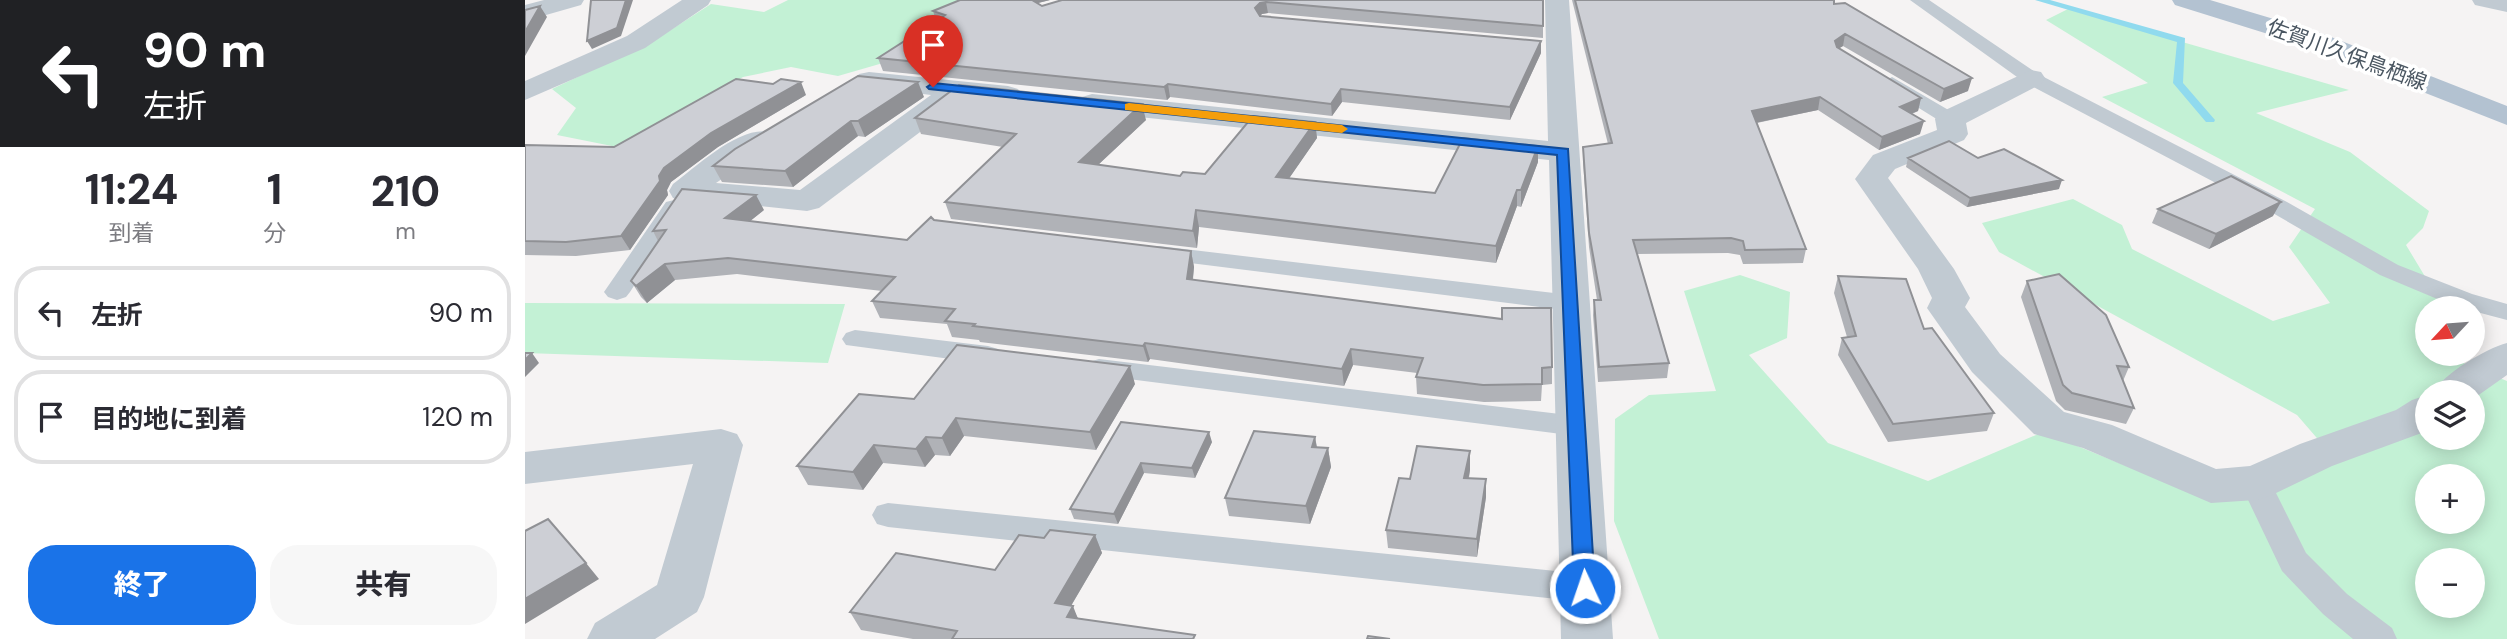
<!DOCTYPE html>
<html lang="ja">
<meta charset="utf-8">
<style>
body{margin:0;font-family:"DM Sans","Noto Sans JP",sans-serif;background:#f7f7f7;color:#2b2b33;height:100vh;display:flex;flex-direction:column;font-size:26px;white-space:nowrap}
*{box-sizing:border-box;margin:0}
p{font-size:23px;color:#7c7c81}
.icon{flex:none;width:38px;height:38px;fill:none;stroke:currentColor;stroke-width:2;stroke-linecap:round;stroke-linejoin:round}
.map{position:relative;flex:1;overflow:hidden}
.details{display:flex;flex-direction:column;background:#fff;width:525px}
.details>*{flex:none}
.top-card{background:#202124;color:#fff;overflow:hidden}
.needle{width:46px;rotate:244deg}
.tools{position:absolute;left:1890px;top:296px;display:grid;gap:14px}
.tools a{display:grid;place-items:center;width:70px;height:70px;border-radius:50%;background:#fff;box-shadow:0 4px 18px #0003;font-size:35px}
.pin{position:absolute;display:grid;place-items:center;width:60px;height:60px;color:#fff;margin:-72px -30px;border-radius:50% 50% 50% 0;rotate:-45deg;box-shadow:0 0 7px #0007}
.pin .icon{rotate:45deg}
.me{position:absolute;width:77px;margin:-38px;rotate:357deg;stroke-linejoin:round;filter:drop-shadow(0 0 5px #0008)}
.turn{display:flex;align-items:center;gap:24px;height:147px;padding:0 28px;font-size:32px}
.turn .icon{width:91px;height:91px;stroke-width:2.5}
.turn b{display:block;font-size:49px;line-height:60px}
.eta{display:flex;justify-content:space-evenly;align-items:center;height:119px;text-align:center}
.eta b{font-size:42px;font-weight:800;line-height:49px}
.button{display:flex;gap:14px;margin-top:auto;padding:14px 28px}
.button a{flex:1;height:80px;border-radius:28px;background:#1a73e8;color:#fff;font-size:28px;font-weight:800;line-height:80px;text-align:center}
.button a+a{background:#f7f7f7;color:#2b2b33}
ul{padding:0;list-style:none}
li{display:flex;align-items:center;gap:21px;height:94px;margin:0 14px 10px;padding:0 14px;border:4px solid #e1e1e2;border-radius:28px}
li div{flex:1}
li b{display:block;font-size:26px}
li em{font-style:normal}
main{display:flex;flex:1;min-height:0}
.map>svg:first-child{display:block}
</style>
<main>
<section class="details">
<div class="top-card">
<div class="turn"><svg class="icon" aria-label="left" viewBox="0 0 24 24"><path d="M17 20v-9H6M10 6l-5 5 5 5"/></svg><div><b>90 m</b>左折</div></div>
</div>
<div class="eta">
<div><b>11:24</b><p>到着</p></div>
<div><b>1</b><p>分</p></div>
<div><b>210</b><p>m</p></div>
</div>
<ul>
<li><svg class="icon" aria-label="left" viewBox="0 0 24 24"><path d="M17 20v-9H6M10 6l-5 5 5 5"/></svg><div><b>左折</b></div><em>90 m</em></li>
<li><svg class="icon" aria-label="arrive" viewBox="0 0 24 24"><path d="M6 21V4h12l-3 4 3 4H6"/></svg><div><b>目的地に到着</b></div><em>120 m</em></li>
</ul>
<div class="button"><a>終了</a><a>共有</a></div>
</section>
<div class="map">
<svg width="1982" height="639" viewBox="0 0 1982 639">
<rect width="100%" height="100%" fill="#f5f3f3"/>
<path fill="#c3f1d5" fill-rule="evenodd" d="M263,0H442L415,14L358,63L313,76L266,67L218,77L92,147L32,135L51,108L27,89L127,42L186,4L239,12Z
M1543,9L1824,90L1731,113L1825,152L1904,211L1898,228L1881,245L1919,308H1902V354H1923L1924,357L1982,381V639H1134L1089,521L1090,419L1124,395L1191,391L1159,291L1215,275L1265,292L1262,338L1224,355L1303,443L1403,481L1518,432L1675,496L1810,459L1772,415L1474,252L1457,223L1548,199L1597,225L1607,249L1748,321L1805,303L1764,247L1790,209L1577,97L1623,83L1521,20ZM1902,392H1948V438H1902ZM1902,476H1948V522H1902ZM1902,560H1948V606H1902Z
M0,303L320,304L303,363L0,353Z"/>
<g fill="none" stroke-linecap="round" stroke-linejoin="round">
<path fill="#90daee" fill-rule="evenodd" d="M1510,0H1525L1660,38L1658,83L1690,120L1689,122H1681L1648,83L1652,42Z"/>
<path fill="#c1cad2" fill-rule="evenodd" d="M1385,0H1404L1513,74L1762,202L1873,265L1947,294L1982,304V320L1948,311V308L1929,306L1855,275L1746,212L1499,82Z
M1367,77L1432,115L1435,119L1432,123H1418L1360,87L1357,83Z
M149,200L157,202L160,207L105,292L101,297L92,300L83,297L79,292L141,202Z
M634,246L1046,295L1055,297L1059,303L1055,309L1046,311L625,258L622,253L625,248Z
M330,330L463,346L473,349L477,355L473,361L463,364L321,345L317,339L321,333Z
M574,359L1052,416L1062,419L1067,426L1062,433L1052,436L564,374L560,368L564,362Z
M1731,471L1742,475L1781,553L1822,594L1867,628L1872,639H1828L1798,614L1757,571L1715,483L1720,475Z
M363,503L1060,574L1072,578L1077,588L1072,598L1060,602L363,527L352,524L347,515L352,506Z"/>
<path fill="#c1cad2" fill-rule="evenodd" d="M19,0H59L56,5L0,21V5Z
M157,0H186L183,5L120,48L0,100V81L102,36Z
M1020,0H1044L1088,639H1036L1024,160L567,112L557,109L552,103L557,97L567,94L1023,141Z
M1947,0H1982V12L1950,5Z
M1506,70L1516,72L1520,78L1516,84L1441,123L1443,134L1439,140L1370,169L1363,178L1429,269L1445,298L1440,307L1475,354L1539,412L1587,425L1691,469L1725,466L1775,444L1871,410L1887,400L1902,395V431L1807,466L1747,495L1731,500L1686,503L1558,448L1509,434L1447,372L1402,308L1407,298L1393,269L1330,179L1348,155L1412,130L1410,119L1414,113Z
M344,72L483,86L493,89L497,95L493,101L483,104L439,99L294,208L282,211L167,199L160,201L148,198L144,191L148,184C172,166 215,125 245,132L249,139L245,146L191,183L275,190L406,95L334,86L330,80L334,74Z
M1982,343V375L1948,399V392H1908C1920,373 1960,349 1982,343Z
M196,429L212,434L218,445L179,597L172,612L130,639H62L70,623L132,585L168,464L0,484V452Z"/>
<path fill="#b3c2d1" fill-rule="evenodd" d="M1647,0H1685L1796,33L1982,106V125L1778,45L1650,5Z"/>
</g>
<path fill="#b0b2b7" d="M435,0H525L513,3L517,6L537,0H1018V38L743,13L737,14L735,16L1016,53L985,120L817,102L807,116L645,97L642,100L358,71L353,58L411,20L408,11Z
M1047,0H1309V4L1443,91L1415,102L1318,46L1314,48L1396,98L1393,111L1387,114L1395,134L1354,150L1293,110L1232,123L1281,249L1278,263L1218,264L1215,255L1203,253L1112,254L1144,363L1142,378L1073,382L1068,315L1069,300H1072L1064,247L1058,161V147L1083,144Z
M281,95L193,147L146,182L142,190L143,195L105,250L51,256L0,255V145L89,147Z
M399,97L340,137L333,136L268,187L197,182L188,166Z
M390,118L621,120L573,165L655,176L680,174L790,122L792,138L764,178L910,193L1013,146V162L996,207L992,206L971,263L674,227L672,248L426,219L420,202L478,147L396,134Z
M1383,158H1453L1534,189L1442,207L1381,167Z
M1633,209L1748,216L1684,249L1627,223Z
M239,210L225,221L382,240L409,220L666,251L669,267L668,280L1027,367V384L1017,385L1016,401L959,402L892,394L891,377L892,373L828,365L819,386L625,359L623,362L455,342L454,340L427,337L422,324L355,318L347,301L357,291L212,274L150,280L122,303L116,297L106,281L133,241L128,231Z
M1313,276L1399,329L1469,413L1462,431L1363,442L1313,355L1317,338L1322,337L1309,293Z
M1502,281L1604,367L1598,381L1609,408L1601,424L1540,410L1531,401L1496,297Z
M610,384L571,450L439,436L425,456L410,455L400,467L358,463L338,490L283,485L272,466L389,399Z
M596,422L687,442L670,478L619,473L593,524L549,519L545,509Z
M790,437L792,447L803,448L806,467L785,524L704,516L700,498Z
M945,470L944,478L961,497L952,557L863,548L861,530L885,479Z
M570,535L577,553L546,606L553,618L671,639H388L336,630L325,612L470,570L519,538Z"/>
<path fill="#909195" d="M101,0H108L96,36L67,49L62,41Z
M505,0H525L513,3Z
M741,2L743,13L737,14L732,19L730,8L735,3Z
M15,6L22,17L0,56V32Z
M1320,34L1318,46L1307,53L1310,41Z
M1016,41V53L985,120V107Z
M1447,78L1443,91L1415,102L1419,89Z
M276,82L281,95L193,147L146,182L142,190L143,195L105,250L96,236L139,168L186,133Z
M393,82L399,97L340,137L333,121Z
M643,84L645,97L642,100L639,87Z
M816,89L817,102L807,116L806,104Z
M1295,97L1293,110L1225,124L1227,111Z
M1396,98L1393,111L1372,119L1375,107Z
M617,104L621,120L559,178L554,162Z
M326,121L333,136L268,187L260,171Z
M1399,121L1395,134L1354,150L1357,137Z
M790,122L792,138L754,193L751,177Z
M1013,146V162L996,207V190Z
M1537,180L1534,189L1442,207L1445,198Z
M992,190V206L971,263V246Z
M231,195L239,210L209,234L200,218Z
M1756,202L1748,216L1684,249L1691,234Z
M671,210L674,227L672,248L668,231Z
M666,251L669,267L666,295L662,279Z
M140,264L150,280L122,303L111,286Z
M620,343L625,359L623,362L618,346Z
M826,349L828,365L819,386L817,369Z
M7,353L14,363L0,377V360Z
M605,366L610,384L571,450L565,432Z
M431,418L439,436L425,456L417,438Z
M684,432L687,442L670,478L667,468Z
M401,437L410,455L400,467L391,449Z
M790,437L793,455L787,447Z
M349,445L358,463L338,490L328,472Z
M803,448L806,467L785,524L781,506Z
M945,451V470L940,496L939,478Z
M616,463L619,473L593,524L589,514Z
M961,479V497L952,557V539Z
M570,535L577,553L537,621L530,603Z
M61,563L74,579L0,624V599Z
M548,606L555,624L542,617Z"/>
<path fill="#cdcfd5" stroke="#909195" stroke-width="2" d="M66,0H101L92,28L62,41Z
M435,0H507L517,6L537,0H1018V26L741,2L735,3L730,8L735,16L1016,41L985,107L816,89L806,104L643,84L639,87L353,58L420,15L408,11Z
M1050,0H1309V4L1320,3L1447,78L1419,89L1320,34L1310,41L1312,47L1396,98L1375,107L1399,121L1357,137L1295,97L1227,111L1281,249L1220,250L1218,241L1206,238L1108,240L1144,363L1074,367L1069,300H1076L1064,233L1058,147L1087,143Z
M15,6L0,32V10Z
M333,76L393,82L333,121H326L260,171L188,166L210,149Z
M211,79L248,84L256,79L276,82L186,133L139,168L134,176L135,181L96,236L41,242L0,241V145L89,147Z
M434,85L617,104L554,162L655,176L658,172L680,174L728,116L790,122L751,177L910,193L938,138L1013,146L996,190H992L971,246L671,210L668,231L420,202L491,134L390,118Z
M1424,141L1453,158L1479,149L1537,180L1445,198L1383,158Z
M1706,176L1756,202L1691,234L1633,209Z
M157,189L231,195L200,218L382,240L406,217L409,220L666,251L662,279L977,319V308H1026L1027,367L1017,368V384L958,385L891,377L898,358L826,349L817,369L620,343L618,346L448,326L450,324L420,321L430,309L347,301L370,277L203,258L140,264L111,286L106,281L141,230L128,231Z
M1534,274L1581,315L1604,367L1592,366L1609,408L1547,393L1538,385L1502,281Z
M1313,276L1381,279L1399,329L1407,328L1469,413L1368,424L1317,338L1331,336Z
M432,345L605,366L565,432L431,418L417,438L401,437L391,449L349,445L328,472L272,466L334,394L389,399Z
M0,353H7L0,360Z
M596,422L684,432L667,468L616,463L589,514L545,509Z
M729,431L790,437L787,447L803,448L781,506L700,498Z
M892,446L945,451L939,478L961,479L952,539L861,530L874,478L885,479Z
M23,519L61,563L0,599V531Z
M525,530L570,535L530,603L548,606L542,617L670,635L668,639H427L432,631L325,612L371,553L470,570L494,535L519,538Z
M843,636L865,639H842Z"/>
<path fill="#1a73e8" stroke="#114b97" stroke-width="2" d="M408,83L1043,149L1070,588L1067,594L1060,597L1052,594L1049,588L1032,155L404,89L402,87Z"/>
<path fill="#f59e0b" d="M604,103L817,125L823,129L817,133L600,110V104Z"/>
<g text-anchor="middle" stroke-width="7" stroke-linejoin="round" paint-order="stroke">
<g font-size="21" fill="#4a5661" stroke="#fff">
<text transform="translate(1822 55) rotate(20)" y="7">佐賀川久保鳥栖線</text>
</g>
</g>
</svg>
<div class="tools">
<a><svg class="needle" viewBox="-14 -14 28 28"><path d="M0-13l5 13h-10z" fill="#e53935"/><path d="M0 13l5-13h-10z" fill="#7c7c81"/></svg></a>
<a><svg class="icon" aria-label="layers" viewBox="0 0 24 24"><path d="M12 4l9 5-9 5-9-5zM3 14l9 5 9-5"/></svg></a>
<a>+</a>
<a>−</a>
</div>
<div class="pin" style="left:408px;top:87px;background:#d93025"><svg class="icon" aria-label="arrive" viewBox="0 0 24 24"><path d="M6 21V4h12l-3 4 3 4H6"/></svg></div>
<svg class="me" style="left:1060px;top:588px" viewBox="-20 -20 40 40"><circle r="17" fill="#1a73e8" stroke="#fff" stroke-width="3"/><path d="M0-11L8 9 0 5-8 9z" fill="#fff"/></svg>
</div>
</main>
